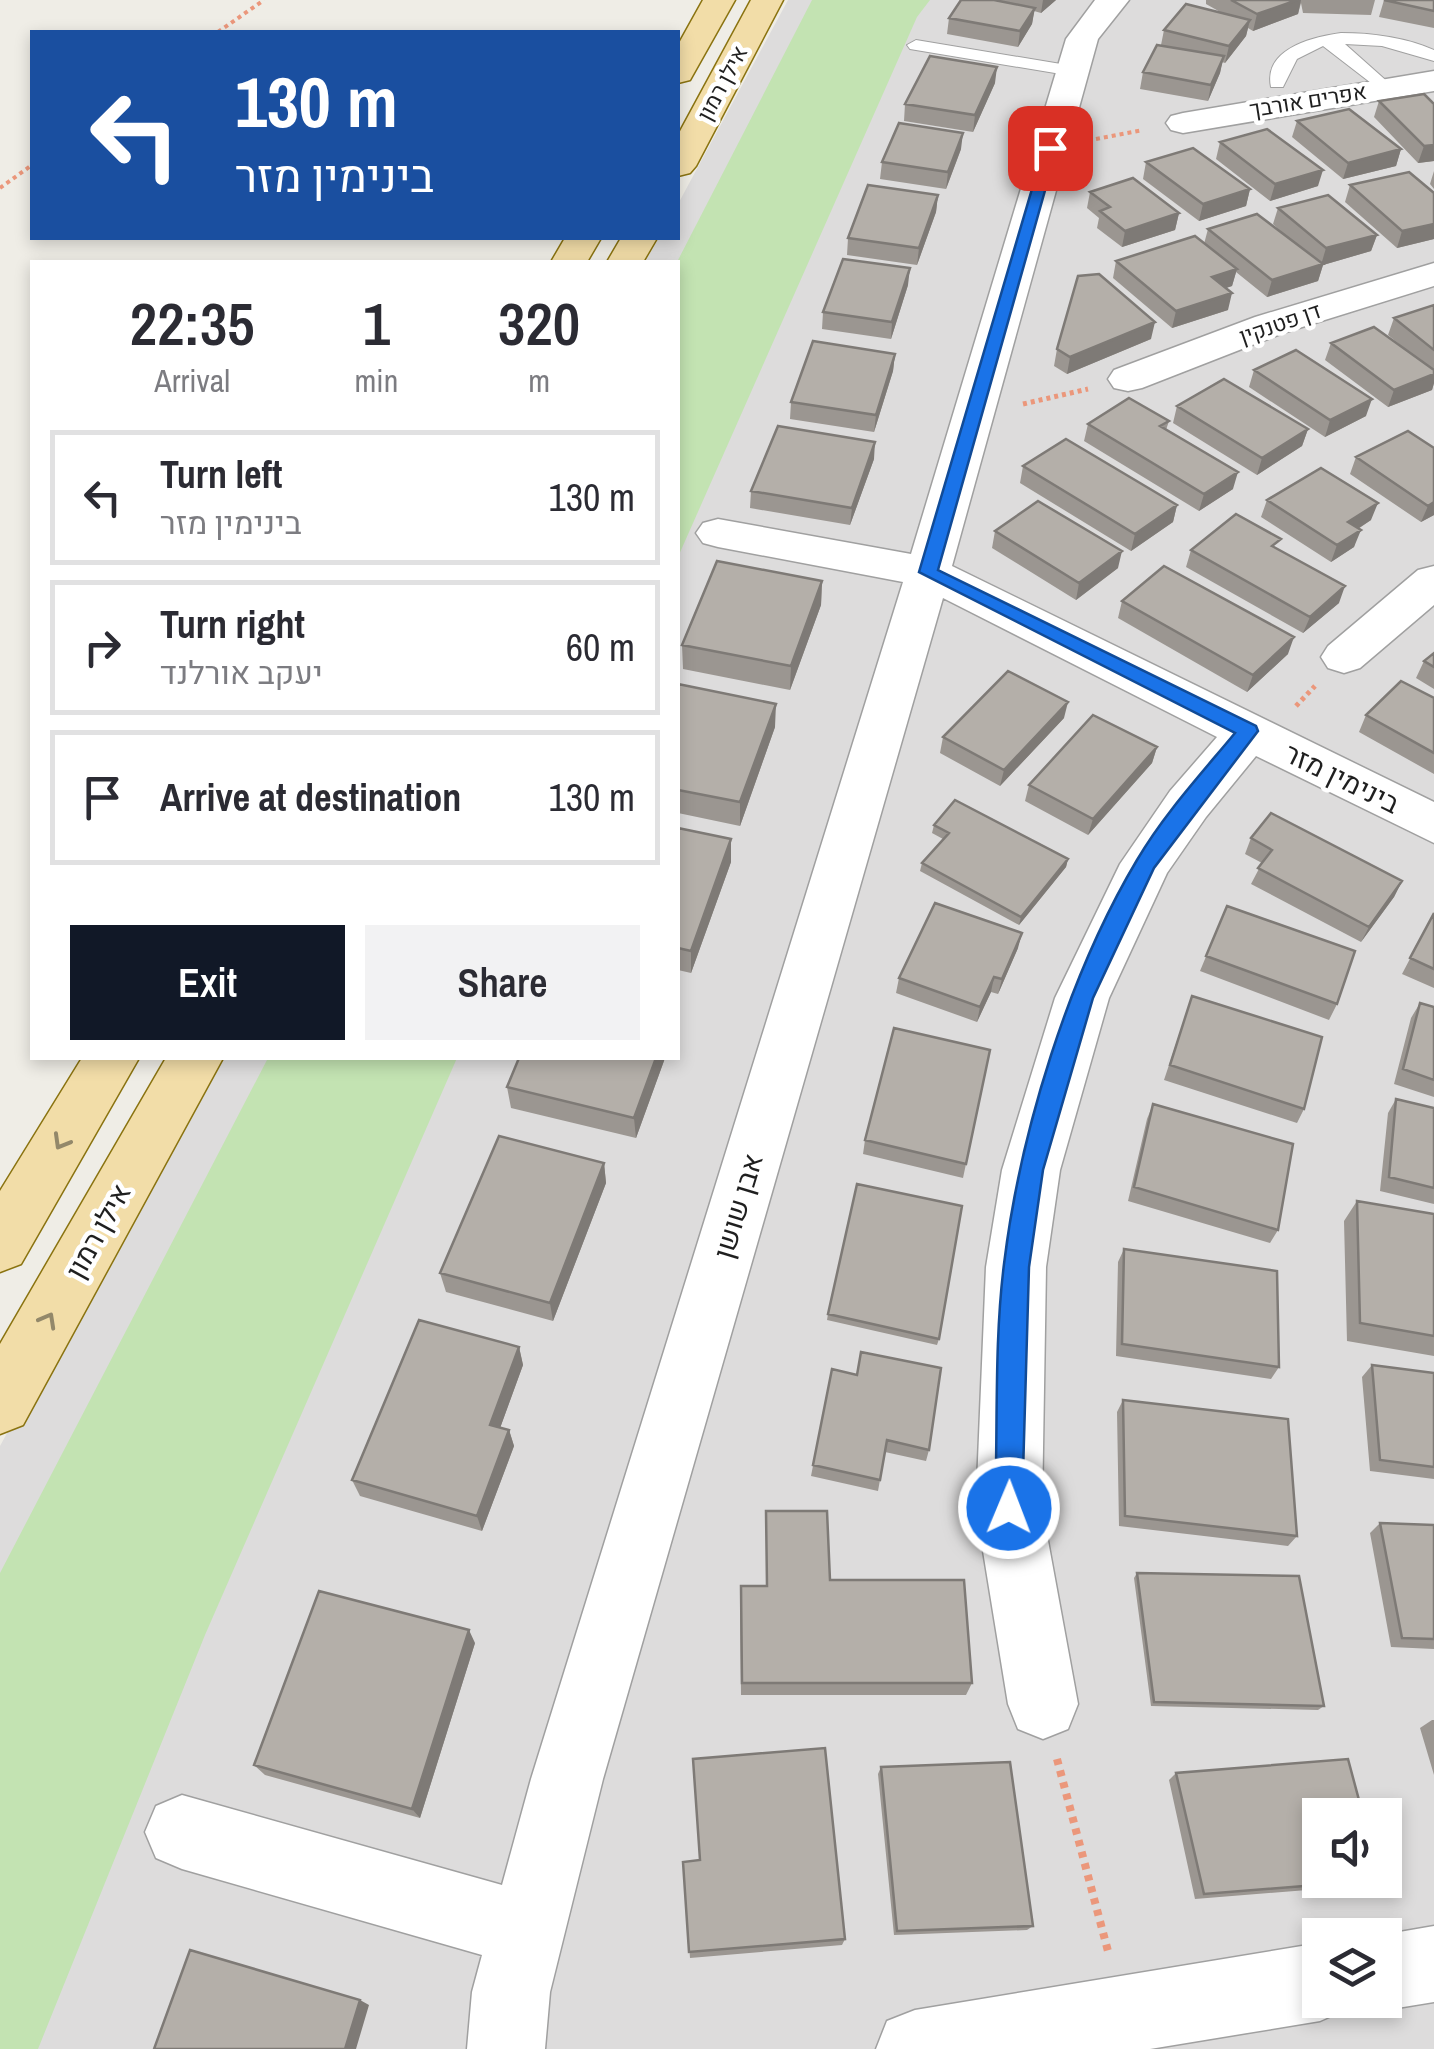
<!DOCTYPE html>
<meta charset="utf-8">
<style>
body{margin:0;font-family:"Archivo Narrow",Heebo,sans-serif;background:#f2f2f3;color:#2b2b33;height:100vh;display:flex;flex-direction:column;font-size:38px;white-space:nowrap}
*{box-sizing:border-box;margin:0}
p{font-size:32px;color:#7c7c81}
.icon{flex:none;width:55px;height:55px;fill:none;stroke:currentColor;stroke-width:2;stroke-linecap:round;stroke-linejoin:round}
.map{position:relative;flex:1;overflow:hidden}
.drawer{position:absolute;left:30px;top:260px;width:650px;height:800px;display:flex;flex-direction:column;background:#fff;border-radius:0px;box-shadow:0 5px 15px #0003}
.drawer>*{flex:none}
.top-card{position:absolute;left:30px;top:30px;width:650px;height:210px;border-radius:0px;box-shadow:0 5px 15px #0003;background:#1a4fa0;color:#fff;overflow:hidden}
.fabs{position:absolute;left:1302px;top:1798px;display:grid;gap:20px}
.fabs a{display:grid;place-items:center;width:100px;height:100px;border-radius:0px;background:#fff;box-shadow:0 5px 15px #0003;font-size:50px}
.pin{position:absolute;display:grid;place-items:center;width:85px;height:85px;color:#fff;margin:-42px;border-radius:20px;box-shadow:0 5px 15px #0006}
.me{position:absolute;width:110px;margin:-55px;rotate:1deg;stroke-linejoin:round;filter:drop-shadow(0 0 8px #0008)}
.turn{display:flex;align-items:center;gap:35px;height:210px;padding:0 40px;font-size:45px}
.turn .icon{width:130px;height:130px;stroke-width:2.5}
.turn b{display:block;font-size:70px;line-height:85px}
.eta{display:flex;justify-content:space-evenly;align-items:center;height:170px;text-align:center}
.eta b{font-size:60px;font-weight:600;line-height:70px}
.cta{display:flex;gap:20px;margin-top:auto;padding:20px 40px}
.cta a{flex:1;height:115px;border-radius:0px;background:#111827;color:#fff;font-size:40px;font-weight:600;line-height:115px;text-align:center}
.cta a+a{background:#f2f2f3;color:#2b2b33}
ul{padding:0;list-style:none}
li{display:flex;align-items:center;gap:30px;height:135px;margin:0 20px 15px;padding:0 20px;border:5px solid #e1e1e2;border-radius:0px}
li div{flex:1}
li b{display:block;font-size:38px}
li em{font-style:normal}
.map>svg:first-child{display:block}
</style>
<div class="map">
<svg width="1434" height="2049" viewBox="0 0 1434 2049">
<rect width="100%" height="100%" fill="#efede6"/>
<path fill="#dddcdc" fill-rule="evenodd" d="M788,0H1434V2049H0V1446L212,1058H678V262H645L659,238H678V204ZM1320,1815H1385V1880H1320ZM1320,1935H1385V2000H1320Z"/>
<path fill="#c3e3b2" d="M812,0H930L917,17L678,557L677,262Z
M268,1058H457L205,1635L38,2049H0V1573Z"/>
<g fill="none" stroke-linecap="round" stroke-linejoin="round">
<g stroke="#a0a0a0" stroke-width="2">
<path id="service" d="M1341,33C1372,33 1404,37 1434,50V61L1382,46L1345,44L1390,84L1393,88L1384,93L1323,46L1297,59L1283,87H1271C1263,49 1312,37 1341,33Z
M916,40L1073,66L1082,71L1073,76L910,49L907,45Z"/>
</g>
<g stroke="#a0a0a0" stroke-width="3">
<path id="minor" d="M1095,0H1129L1098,39L952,566L1434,802V843L1256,756L1206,817L1167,873L1109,998L1060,1170L1046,1267L1042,1508L1078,1704L1068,1729L1043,1739L1018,1729L1008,1704L976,1508L986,1267L1002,1170L1055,998L1120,864L1170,791L1217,737L943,598L603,1779L550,1992L545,2049H467L472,1992L482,1955L182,1869L156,1858L145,1832L156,1806L182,1795L502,1885L531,1779L903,582L718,547L703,543L696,533L703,523L718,519L911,554L1066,39Z
M1434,71V91L1183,133L1171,130L1166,123L1171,116L1183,113Z
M1434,263V286L1283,333L1142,388L1128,391L1114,388L1108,379L1114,370L1255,317Z
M1434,566V605L1360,668L1344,673L1328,668L1321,657L1328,646L1418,570Z
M1434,1926V2002L1385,2010L1360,2000H1385V1935H1382Z
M1320,1943V2000H1351L1347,2009L1320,2021L1150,2049H876L887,2021L915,2010Z"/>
</g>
<g stroke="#8a7310" stroke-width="3">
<path id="primary" d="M703,0H735L690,80L678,83V45Z
M751,0H783L696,166L690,173L678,176V135Z
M565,238H601L587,262H551Z
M621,238H657L643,262H607Z
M82,1058H139L21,1264L0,1272V1191Z
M166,1058H223L23,1425L0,1434V1344Z"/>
</g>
<path stroke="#eb977b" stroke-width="4" stroke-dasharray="4 4" stroke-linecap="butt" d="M218,32L264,0
M1096,139L1143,130
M0,188L32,165"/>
<path stroke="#eb977b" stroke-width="5" stroke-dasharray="4 4" stroke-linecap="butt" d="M1023,404L1088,389
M1296,706L1315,686"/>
<path stroke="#eb977b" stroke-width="8" stroke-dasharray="6 6" stroke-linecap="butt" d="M1057,1759L1109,1955"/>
<use href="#service" fill="#fff" fill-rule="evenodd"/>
<use href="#minor" fill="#fff" fill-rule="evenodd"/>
<use href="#primary" fill="#f2dda8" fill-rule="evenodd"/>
</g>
<path fill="#9b9691" d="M996,0H1056L1041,13L1034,11L1032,24L1018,47L947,34L949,18Z
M1206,0H1375L1371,15L1303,13L1301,3L1298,14L1253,31L1248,28L1246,36L1225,63L1222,62L1220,73L1208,101L1140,89L1143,72L1161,45L1164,30L1222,13L1206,4Z
M1384,0H1434V28L1379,17Z
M995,83L973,132L904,121L905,104Z
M1379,101L1434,104V161L1418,163L1374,117Z
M1297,121L1401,149L1396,166L1343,179L1292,137Z
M1220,142L1318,186L1270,201L1216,159Z
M961,149L946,189L880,179L882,162Z
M1146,162L1250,189L1246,206L1199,221L1143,179Z
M1434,171V189L1430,184Z
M1350,185L1434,193V239L1397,248L1345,202Z
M1090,192L1179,213L1175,230L1122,247L1097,228L1099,218L1087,208Z
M938,195L936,212L917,265L847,255L848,238Z
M1278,208L1377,235L1371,251L1323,265L1318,281L1267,297L1236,272L1232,286L1226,288L1228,310L1172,328L1113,278L1116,261L1204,244L1208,229L1287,237L1273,224Z
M908,285L891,339L822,329L823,312Z
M1434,305V383L1432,390L1388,407L1325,360L1331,343L1404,348L1388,335L1394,318Z
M1151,339L1067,374L1054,366L1057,349Z
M895,354L893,371L874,432L790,419L791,402Z
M1254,370L1366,416L1325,437L1249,387Z
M1177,406L1308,429L1302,446L1257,475L1173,423Z
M1169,421L1166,430L1233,489L1199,511L1084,441L1088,424Z
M1434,448V515L1421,522L1350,474L1356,457Z
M874,459L850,525L750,508L751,491Z
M1023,466L1177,505L1173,522L1131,551L1020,483Z
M1267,500L1371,520L1358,529L1354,547L1331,562L1261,517Z
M995,531L1118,568L1076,600L992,548Z
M1278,549L1339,603L1303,633L1186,567L1191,550Z
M822,581L821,605L790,690L683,669L682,645Z
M1122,601L1288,654L1247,692L1118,618Z
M1434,653V689L1416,678L1424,661Z
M678,684L775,727L740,826L678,813Z
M1434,698V774L1359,732L1366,715Z
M1064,718L1000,786L940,753L943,737Z
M1157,747L1152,763L1088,835L1025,801L1029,785Z
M934,825L1068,859L1066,867L1019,925L920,871L922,863L943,839L932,833Z
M678,828L731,839V862L691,973L678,970Z
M1251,838L1402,881L1394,897L1361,942L1251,884L1262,863L1245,854Z
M1227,906L1337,1004L1329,1020L1200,971Z
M1434,913V988L1402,974Z
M1018,948L998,994L991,992L977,1022L896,993L899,978Z
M1192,996L1304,1109L1297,1123L1164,1080Z
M1420,1003L1434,1007V1097L1394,1084L1411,1018Z
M990,1050L963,1178L863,1154L865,1140Z
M519,1058H665L636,1138L511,1108L507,1087Z
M1396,1099L1434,1108V1204L1380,1191L1388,1113Z
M1153,1104L1278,1230L1270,1243L1128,1201L1147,1119Z
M604,1163L606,1183L553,1321L446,1292L440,1273Z
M1357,1201L1434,1214V1356L1347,1341L1344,1221Z
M1124,1249L1279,1367L1271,1379L1116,1356L1118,1262Z
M828,1314L939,1339L937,1345L827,1320Z
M519,1347L523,1365L500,1428L509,1430L514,1446L482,1531L360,1496L352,1480Z
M1372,1365L1434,1373V1479L1370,1471L1362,1377Z
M832,1369L929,1450L926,1461L885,1452L878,1491L811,1476Z
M1123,1400L1297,1536L1288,1546L1119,1526L1117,1412Z
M766,1511L830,1580L972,1683L966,1695H741L740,1600L766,1586Z
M1380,1523L1434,1525V1649L1391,1647L1370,1533Z
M1137,1573L1324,1706L1318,1710L1151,1706L1134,1578Z
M475,1643L420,1818L265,1775L254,1765Z
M1432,1720H1434V1775L1420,1728Z
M881,1767L1033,1926L1027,1930L894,1935L878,1774Z
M1176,1773L1381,1880L1369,1885L1195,1899L1169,1780Z
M700,1860L845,1939L842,1945L690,1958L683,1862Z"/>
<path fill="#7e7a76" d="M1043,0H1056L1041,13Z
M1297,0H1301L1298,14L1253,31L1257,14Z
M1035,8L1032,24L1018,47L1020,31Z
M1250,20L1246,36L1225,63L1229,46Z
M1224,56L1220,73L1208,101L1211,85Z
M997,67L995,83L973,132L975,115Z
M963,133L961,149L946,189L948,172Z
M1434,145V161L1418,163L1424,146Z
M1401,149L1396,166L1343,179L1348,163Z
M1323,170L1318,186L1270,201L1275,184Z
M1250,189L1246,206L1199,221L1203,204Z
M938,195L936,212L917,265L919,248Z
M1179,213L1175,230L1122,247L1125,231Z
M1434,224V239L1397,248L1402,231Z
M1377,235L1371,251L1323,265L1318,281L1267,297L1272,280L1321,265L1326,248Z
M910,268L908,285L891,339L892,322Z
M1237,269L1232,286L1208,294L1212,277Z
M1232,293L1228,310L1172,328L1176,311Z
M1155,322L1151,339L1067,374L1070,357Z
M895,354L893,371L874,432L876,415Z
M1434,374V383L1432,390L1388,407L1394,390Z
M1372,399L1366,416L1325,437L1330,420Z
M1308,429L1302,446L1257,475L1262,458Z
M875,442L874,459L850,525L852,508Z
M1238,472L1233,489L1199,511L1204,494Z
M1434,502V515L1421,522L1428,506Z
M1378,503L1371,520L1342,539L1348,522Z
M1177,505L1173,522L1131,551L1135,534Z
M1361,530L1354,547L1331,562L1337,545Z
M1122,551L1118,568L1076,600L1079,583Z
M822,581L821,605L790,690L791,666Z
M1345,586L1339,603L1303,633L1310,617Z
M1294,637L1288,654L1247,692L1253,675Z
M1068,702L1064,718L1000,786L1004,770Z
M776,704L775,727L740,826V802Z
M1157,747L1152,763L1088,835L1093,819Z
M731,839V862L691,973V951Z
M1068,859L1066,867L1019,925L1021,917Z
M1402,881L1394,897L1361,942L1369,927Z
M1022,933L1018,948L998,994L1002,979Z
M994,977L991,992L977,1022L980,1007Z
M679,994L680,1016L678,1022V999Z
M656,1058H665L636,1138L634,1118Z
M604,1163L606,1183L553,1321L550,1303Z
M519,1347L523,1365L495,1442L490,1425Z
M509,1430L514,1446L482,1531L477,1516Z
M469,1630L475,1643L420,1818L412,1809Z
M360,2000L369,2005L356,2049H345Z"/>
<path fill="#b4afa9" stroke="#7e7a76" stroke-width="2.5" d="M961,0H994L1035,8L1020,31L949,18Z
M1231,0H1297L1257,14Z
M1384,0H1434V11Z
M1186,4L1250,20L1229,46L1164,30Z
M1157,45L1224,56L1211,85L1143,72Z
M930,56L997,67L975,115L905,104Z
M1424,94L1434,104V145L1424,146L1379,101Z
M1349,109L1401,149L1348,163L1297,121Z
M899,123L963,133L948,172L882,162Z
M1267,129L1323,170L1275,184L1220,142Z
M1193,148L1250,189L1203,204L1146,162Z
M1409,172L1434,193V224L1402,231L1350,185Z
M1133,178L1179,213L1125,231L1100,211L1110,207L1090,192Z
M868,185L938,195L919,248L848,238Z
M1328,195L1377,235L1326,248L1278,208Z
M1257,214L1323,264L1272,280L1208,229Z
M1195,236L1237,269L1212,277L1232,293L1176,311L1116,261Z
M843,259L910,268L892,322L823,312Z
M1099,274L1155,322L1070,357L1057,349L1078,276Z
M1434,305V350L1394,318Z
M1374,327L1434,370V374L1394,390L1331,343Z
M813,341L895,354L876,415L791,402Z
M1296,350L1372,399L1330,420L1254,370Z
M1224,379L1308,429L1262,458L1177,406Z
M1129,398L1169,421L1160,426L1238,472L1204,494L1088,424Z
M778,426L875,442L852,508L751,491Z
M1408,431L1434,448V502L1428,506L1356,457Z
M1066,439L1177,505L1135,534L1023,466Z
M1321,468L1378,503L1348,522L1361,530L1337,545L1267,500Z
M1038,501L1122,551L1079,583L995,531Z
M1236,514L1281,539L1272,546L1345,586L1310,617L1191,550Z
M717,561L822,581L791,666L682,645Z
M1164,566L1294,637L1253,675L1122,601Z
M1434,653V667L1424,661Z
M1008,671L1068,702L1004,770L943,737Z
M1401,681L1434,698V753L1366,715Z
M678,684L776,704L740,802L678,790Z
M1093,715L1157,747L1093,819L1029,785Z
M955,800L1068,859L1021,917L922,863L949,833L934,825Z
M1271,813L1402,881L1369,927L1258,868L1272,850L1251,838Z
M678,828L731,839L691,951L678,948Z
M935,903L1022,933L1002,979L994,977L980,1007L899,978Z
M1227,906L1355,951L1337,1004L1206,956Z
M1434,913V969L1410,958Z
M1192,996L1322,1037L1304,1109L1170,1065Z
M1420,1003L1434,1007V1080L1403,1069Z
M894,1028L990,1050L966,1164L865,1140Z
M519,1058H656L634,1118L507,1087Z
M1396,1099L1434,1108V1188L1389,1177Z
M1153,1104L1293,1144L1278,1230L1134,1187Z
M499,1136L604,1163L550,1303L440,1273Z
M857,1184L962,1206L939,1339L828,1314Z
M1357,1201L1434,1214V1336L1360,1323Z
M1124,1249L1277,1271L1279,1367L1122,1344Z
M419,1320L519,1347L490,1425L509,1430L477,1516L352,1480Z
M861,1352L941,1368L929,1450L887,1440L880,1480L813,1465L832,1369L857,1375Z
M1372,1365L1434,1373V1467L1380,1460Z
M1123,1400L1288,1419L1297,1536L1125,1516Z
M766,1511H827L830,1580H964L972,1683H742L741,1586H767Z
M1380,1523L1434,1525V1639L1402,1638Z
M1137,1573L1299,1576L1324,1706L1154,1702Z
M319,1591L469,1630L412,1809L254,1765Z
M825,1748L845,1939L689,1952L683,1862L700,1860L693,1759Z
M1348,1759L1363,1815H1320V1880H1379L1204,1894L1176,1773Z
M1010,1762L1033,1926L897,1931L881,1767Z
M190,1950L360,2000L345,2049H154Z"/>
<defs><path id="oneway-chevron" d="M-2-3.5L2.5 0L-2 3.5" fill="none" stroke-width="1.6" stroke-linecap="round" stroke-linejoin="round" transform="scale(2.5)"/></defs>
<g stroke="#93886a">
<use href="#oneway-chevron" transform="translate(61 1142) rotate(120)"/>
<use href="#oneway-chevron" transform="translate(48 1320) rotate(-61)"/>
</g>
<path fill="#1a73e8" stroke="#114b97" stroke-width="2.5" d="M1045,145L1057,148L938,570L1256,726L1258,731L1154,868L1093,998L1043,1170L1029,1267L1022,1508L1018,1517L1009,1521L999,1517L995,1508C998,1427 994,1343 1004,1264C1020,1132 1069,974 1137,860C1164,814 1201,774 1235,733L919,572Z"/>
<g text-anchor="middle" stroke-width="9" stroke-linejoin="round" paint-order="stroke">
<g font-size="22" fill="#1f1f1f" stroke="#fff">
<text transform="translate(722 83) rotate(-62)" y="8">אילן רמון</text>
<text transform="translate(1308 100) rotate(-9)" y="8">אפרים אורבך</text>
<text transform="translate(1280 323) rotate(-19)" y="8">דן פטנקין</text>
</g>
<g font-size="28" fill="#1f1f1f" stroke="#fff">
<text transform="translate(1342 778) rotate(26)" y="10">בינימין מזר</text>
<text transform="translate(738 1206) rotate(-73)" y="10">אבן שושן</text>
<text transform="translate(98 1231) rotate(-61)" y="10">אילן רמון</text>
</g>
</g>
</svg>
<div class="fabs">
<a><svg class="icon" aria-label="sound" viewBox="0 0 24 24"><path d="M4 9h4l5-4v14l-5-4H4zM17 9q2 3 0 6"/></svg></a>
<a><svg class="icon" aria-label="layers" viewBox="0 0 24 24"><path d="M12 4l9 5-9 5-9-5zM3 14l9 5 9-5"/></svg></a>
</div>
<div class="pin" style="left:1050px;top:148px;background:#d93025"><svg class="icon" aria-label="arrive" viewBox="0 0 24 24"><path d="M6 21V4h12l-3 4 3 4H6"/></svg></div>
<svg class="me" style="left:1009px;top:1508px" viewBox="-20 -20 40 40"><circle r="17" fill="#1a73e8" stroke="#fff" stroke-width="3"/><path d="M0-11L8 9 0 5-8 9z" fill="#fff"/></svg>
<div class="top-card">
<div class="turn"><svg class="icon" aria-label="left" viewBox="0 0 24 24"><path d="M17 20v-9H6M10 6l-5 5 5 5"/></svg><div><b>130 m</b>בינימין מזר</div></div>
</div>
<section class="drawer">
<div class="eta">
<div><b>22:35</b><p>Arrival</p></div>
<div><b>1</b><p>min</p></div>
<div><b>320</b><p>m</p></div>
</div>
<ul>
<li><svg class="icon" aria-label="left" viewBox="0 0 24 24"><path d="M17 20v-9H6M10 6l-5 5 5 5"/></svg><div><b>Turn left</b><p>בינימין מזר</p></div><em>130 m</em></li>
<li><svg class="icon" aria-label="right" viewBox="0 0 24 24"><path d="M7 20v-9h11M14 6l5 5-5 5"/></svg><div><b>Turn right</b><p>יעקב אורלנד</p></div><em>60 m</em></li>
<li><svg class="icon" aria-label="arrive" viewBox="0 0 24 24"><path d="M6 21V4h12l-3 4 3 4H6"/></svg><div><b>Arrive at destination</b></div><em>130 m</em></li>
</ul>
<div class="cta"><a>Exit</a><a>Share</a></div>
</section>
</div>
